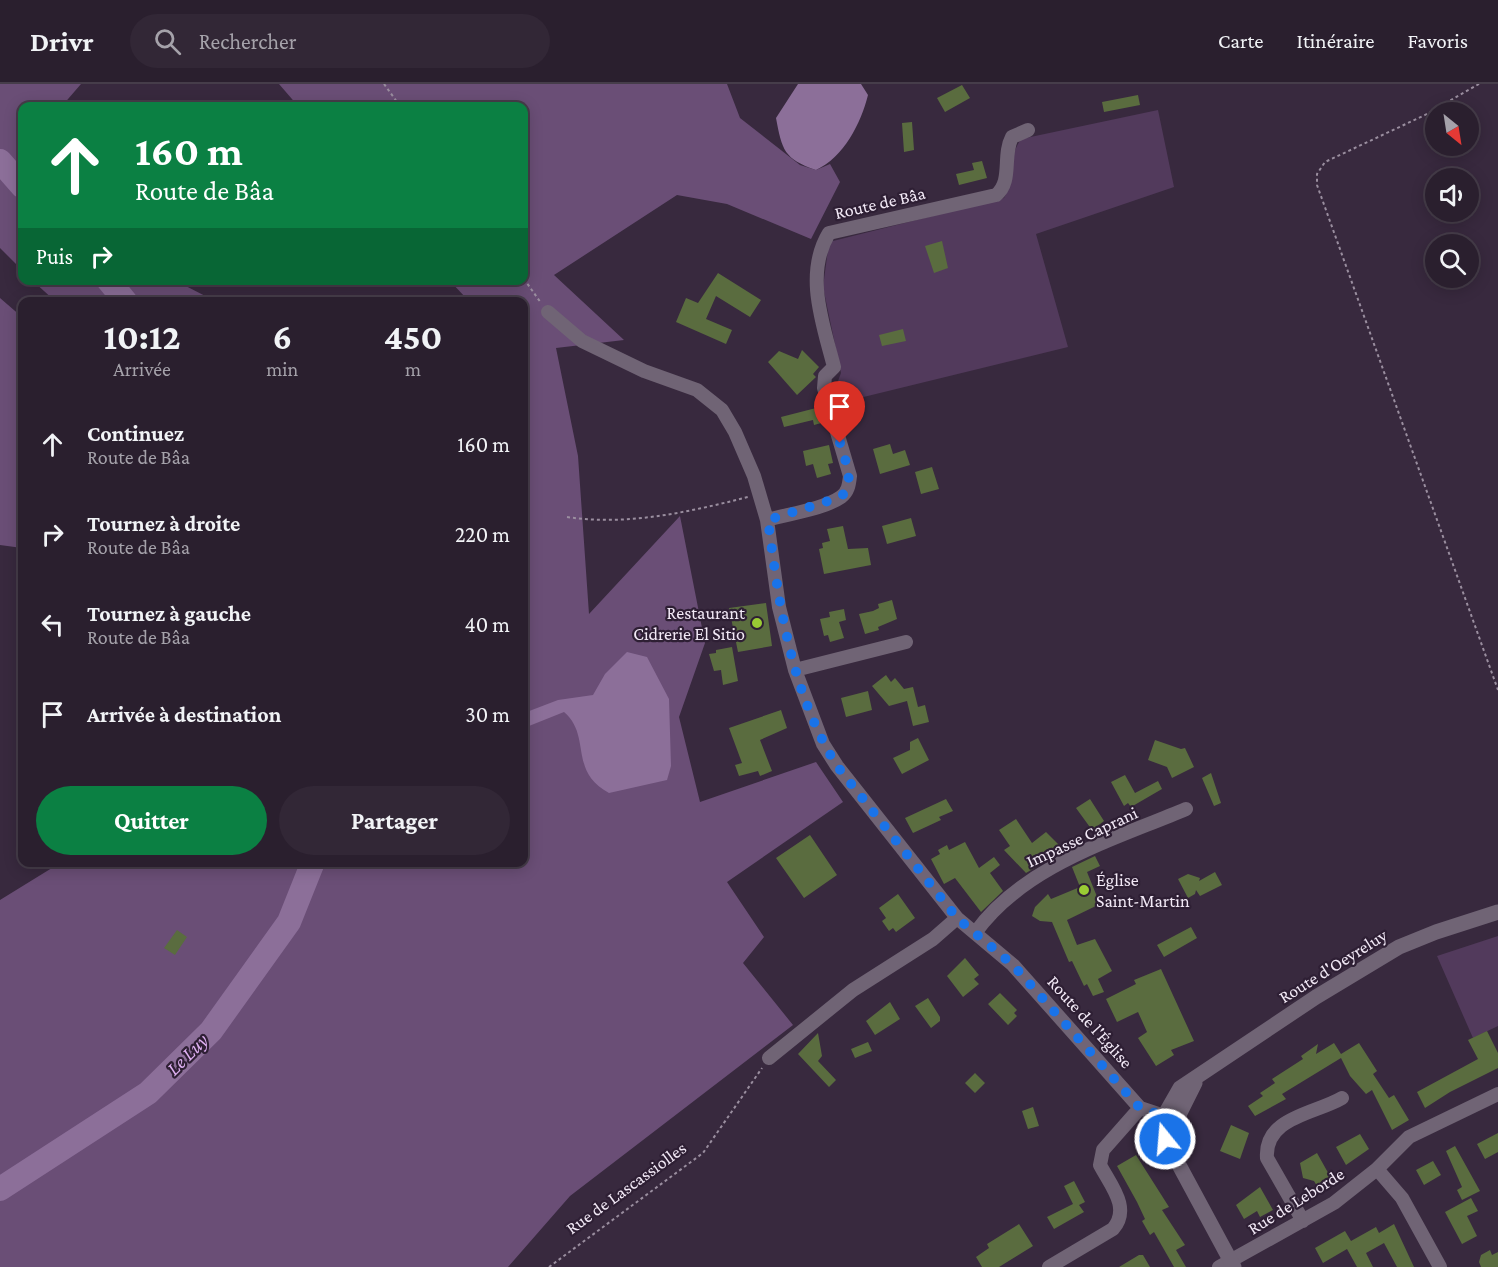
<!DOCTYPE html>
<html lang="fr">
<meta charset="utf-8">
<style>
body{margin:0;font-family:"Crimson Pro",serif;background:#322736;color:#f1f3f6;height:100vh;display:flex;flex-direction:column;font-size:22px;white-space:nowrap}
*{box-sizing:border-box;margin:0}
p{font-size:20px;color:#a5a2aa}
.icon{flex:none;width:33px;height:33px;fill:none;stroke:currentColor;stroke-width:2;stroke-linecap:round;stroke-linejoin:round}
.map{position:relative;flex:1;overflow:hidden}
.side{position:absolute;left:18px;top:213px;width:510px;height:570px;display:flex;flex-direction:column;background:#2a1f2e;border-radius:12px;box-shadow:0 3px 15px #0003,0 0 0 2px #463d4a}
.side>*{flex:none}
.hud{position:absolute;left:18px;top:18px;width:510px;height:183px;border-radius:12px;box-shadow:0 3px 15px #0003,0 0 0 2px #463d4a;background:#0b8043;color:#fff;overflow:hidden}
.needle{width:39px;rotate:150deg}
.tools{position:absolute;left:1425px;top:18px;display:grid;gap:12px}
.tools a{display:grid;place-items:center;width:54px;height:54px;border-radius:50%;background:#2a1f2e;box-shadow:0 3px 15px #0003,0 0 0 2px #463d4a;font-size:30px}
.pin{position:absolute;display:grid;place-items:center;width:51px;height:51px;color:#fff;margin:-62px -26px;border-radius:50% 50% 50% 0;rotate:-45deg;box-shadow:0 0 6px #0007}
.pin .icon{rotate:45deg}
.me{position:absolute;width:66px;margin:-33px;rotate:343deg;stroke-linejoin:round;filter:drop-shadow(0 0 4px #0008)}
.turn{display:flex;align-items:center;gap:21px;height:126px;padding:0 18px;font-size:27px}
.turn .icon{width:78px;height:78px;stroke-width:2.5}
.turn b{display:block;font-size:42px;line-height:51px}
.then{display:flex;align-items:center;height:57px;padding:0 18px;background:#0003;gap:12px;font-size:22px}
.eta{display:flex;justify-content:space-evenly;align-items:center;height:102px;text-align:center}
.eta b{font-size:36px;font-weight:700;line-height:42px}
.action{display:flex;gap:12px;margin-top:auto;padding:12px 18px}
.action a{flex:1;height:69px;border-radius:36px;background:#0b8043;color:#fff;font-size:24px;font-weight:700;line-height:69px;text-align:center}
.action a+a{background:#322736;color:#f1f3f6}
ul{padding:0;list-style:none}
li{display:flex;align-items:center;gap:18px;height:90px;padding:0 18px}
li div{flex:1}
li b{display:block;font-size:22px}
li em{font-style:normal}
header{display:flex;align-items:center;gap:36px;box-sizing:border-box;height:84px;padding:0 30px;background:#2a1f2e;border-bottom:2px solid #463d4a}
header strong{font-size:28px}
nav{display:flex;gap:33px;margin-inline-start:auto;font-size:21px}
.search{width:420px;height:54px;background:#322736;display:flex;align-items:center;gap:15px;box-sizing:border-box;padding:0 21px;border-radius:33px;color:#a5a2aa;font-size:22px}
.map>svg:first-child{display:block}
</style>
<header>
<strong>Drivr</strong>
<div class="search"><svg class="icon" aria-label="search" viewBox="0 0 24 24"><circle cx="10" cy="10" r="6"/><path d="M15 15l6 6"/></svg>Rechercher</div>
<nav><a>Carte</a><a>Itinéraire</a><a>Favoris</a></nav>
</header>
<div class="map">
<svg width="1498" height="1183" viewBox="0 0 1498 1183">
<rect width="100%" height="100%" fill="#38293e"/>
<path fill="#523a5c" d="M1158,26L1174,103L1036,150L1068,263L839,319L835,305L841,289L823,203L829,158L1004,114C1017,92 1006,77 1021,55Z
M1498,852V942L1473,954L1437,872Z"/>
<path fill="#6a4e76" d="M0,0H81L62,22H22V186L0,164Z
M279,0H727L740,34L800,81L816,86L830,80L840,98L811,155L727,120L677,111L554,191L624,256L556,264L578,372L589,530L680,432L705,559L679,633L700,718L816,678L843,718L727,798L764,853L743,879L793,941L570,1112L508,1183H0V816L60,779L524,778V218L463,217L466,214L450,197L524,196V22H298Z
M33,197H176L215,217H55Z
M0,214L22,233V464L0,461Z"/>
<path fill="#8c6f99" d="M798,0H861L868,11C861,39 844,73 816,86C784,75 782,66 776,34Z
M627,568L647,573L669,615L671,682L667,696L609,709C568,687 592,652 564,628L524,644V629L558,616L593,611L605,590Z"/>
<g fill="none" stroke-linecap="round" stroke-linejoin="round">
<path stroke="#8c6f99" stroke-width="24" d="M0,77L22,102
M108,196L126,218
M0,1105L148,1009L211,947L289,838L313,778"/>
</g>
<path fill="#5a6c3f" d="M962,1L970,14L945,28L937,14Z
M1138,11L1140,21L1104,28L1102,18Z
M912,38L914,66L904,68L902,39Z
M982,77L987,94L959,101L956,90L974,86L972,79Z
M942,157L948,184L934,189L925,162Z
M718,189L761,216L750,233L716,212L706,235L732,246L726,260L676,238L686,214L698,219Z
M903,245L906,257L882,262L879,251Z
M802,266L819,283L813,290L816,293L797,311L768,278L779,267L798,275Z
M820,323L825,338L814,341L813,336L784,343L781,333Z
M890,360L893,370L905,366L910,381L880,390L873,365Z
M829,361L833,379L828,380L831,390L817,394L813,380L806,382L803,367Z
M932,383L939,405L921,410L915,388Z
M911,434L916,452L887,460L882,442Z
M843,442L848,465L868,464L871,481L824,490L819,465L823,464L822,459L830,457L827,445Z
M892,516L897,535L878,543L879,546L865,550L859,530L873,527L879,524L878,520Z
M766,519L772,562L738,568L729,524Z
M844,525L846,536L839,538L844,554L830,558L828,551L824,552L820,535L830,533L829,528Z
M732,563L738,597L723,601L721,586L714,587L709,570L716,569V566Z
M886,591L891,598L895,594L904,605L913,603L918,623L925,621L929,638L913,642L907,617L889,622L872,602Z
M868,607L872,626L846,633L841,614Z
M781,626L787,644L760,656L772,687L760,692L758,687L739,692L735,681L742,679L729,644Z
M918,654L929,676L902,690L893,674L910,666V658Z
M1155,656L1181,665L1185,664L1194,683L1172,694L1167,683L1148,676Z
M1211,689L1221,719L1214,722L1202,694Z
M1125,691L1135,709L1158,697L1162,705L1131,723L1128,719L1124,722L1111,698Z
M946,715L953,727L939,733L941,736L913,749L905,734Z
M1090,715L1104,737L1092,746L1076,724Z
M1016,735L1032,759L1046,748L1062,764L1053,773L1026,789L1004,766L1010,762L999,746Z
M810,751L837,791L804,814L776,774Z
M965,758L979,784L994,773L1000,781L990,789L1003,807L981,828L955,794L944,800L931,775L940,770L938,766L947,761L949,766Z
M1095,772L1100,782L1087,788L1100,820L1067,836L1077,861L1095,855L1112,887L1098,895L1104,908L1093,912L1087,900L1084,902L1072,877L1069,878L1052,838L1040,837L1032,832L1035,823L1048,810L1051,815L1080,803L1072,783Z
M1215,788L1222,801L1200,812L1196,806L1195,810L1188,814L1178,795L1188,790L1200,794L1199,797Z
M898,810L915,834L896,848L893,844L889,847L882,837L886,834L879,824Z
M1191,843L1197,854L1164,873L1157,861Z
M177,846L187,853L175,871L164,864Z
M965,874L979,891L974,895L979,900L963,913L947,892Z
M1161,885L1194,957L1171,966L1174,971L1156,982L1138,954L1147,948L1138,928L1117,938L1106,915L1136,900L1134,896Z
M1000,909L1017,926L1014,929L1017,932L1008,941L988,920Z
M928,914L940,933V937L931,944L915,922Z
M890,918L900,935L875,951L866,937Z
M1487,947L1498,969V984L1450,1008L1425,1024L1417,1008L1478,975L1468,956Z
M818,949L822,972L818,977L836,996L829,1003L798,970Z
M868,958L872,967L855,974L851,965Z
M1334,959L1341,970L1359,959L1377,987L1373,990L1389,1014L1394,1011L1409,1036L1392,1046L1372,1006L1366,1010L1350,992L1341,974L1282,1010L1286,1015L1255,1032L1248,1022L1263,1012L1260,1009L1275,999L1272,995L1303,975L1301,972L1318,960L1316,970Z
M975,989L985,999L975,1009L965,999Z
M1033,1023L1039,1042L1028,1045L1022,1027Z
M1231,1041L1249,1049L1240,1075L1220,1067Z
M1498,1049V1068L1485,1075L1477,1060Z
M1360,1050L1369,1065L1346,1081L1336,1063Z
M1455,1062L1480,1107L1462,1116L1457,1106L1462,1103L1446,1067Z
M1317,1069L1331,1094L1317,1102L1314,1097L1303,1094L1300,1079Z
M1136,1071L1169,1123L1162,1126L1185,1161L1176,1166L1186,1183H1174L1154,1148L1150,1151L1142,1137L1145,1135L1137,1118L1117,1082Z
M1433,1077L1441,1091L1424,1101L1416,1086Z
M1074,1097L1085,1118L1079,1121L1084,1128L1054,1145L1047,1133L1073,1120L1064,1102Z
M1260,1103L1273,1126L1260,1133L1257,1127L1244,1135L1236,1121Z
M1471,1114L1478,1127L1467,1132L1477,1152L1462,1160L1445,1128Z
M1019,1140L1033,1162L999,1183H982L976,1173L989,1164L987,1160Z
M1394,1140L1414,1183H1397L1384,1159L1366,1169L1373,1183H1357L1347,1165L1323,1179L1315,1164L1345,1147L1351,1157L1376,1143L1379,1149Z
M1490,1166L1492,1171L1498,1168V1183H1481L1479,1178L1481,1171Z
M1139,1171H1143L1150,1183H1119Z"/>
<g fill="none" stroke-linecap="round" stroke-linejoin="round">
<path stroke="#9a8e9f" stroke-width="2" stroke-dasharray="3 3" stroke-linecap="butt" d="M384,0L400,22
M1479,0L1425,31L1325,78L1317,90V101L1498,606
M524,195L541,219
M567,433C628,442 689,428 748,413
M549,1183L703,1069L762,984"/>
<path stroke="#706475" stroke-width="14" d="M548,228L582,257L644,287L697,306L722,326L735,348L754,392L767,436L779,523L795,586L823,660L837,682L957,834L1013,881L1140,1024L1164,1032
M767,436C788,430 824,425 841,413C848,408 849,401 850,392L824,304L825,292L834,283C823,240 804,190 829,149L996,111C1013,97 1002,72 1012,53L1028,46
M795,586L906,558
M975,849C1024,781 1113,756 1186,725
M769,974L853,906L933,855L957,834
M1377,1085L1402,1114L1440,1183
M1303,1137L1267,1074C1264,1033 1315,1030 1342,1014
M1049,1183L1113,1145C1131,1124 1111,1102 1100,1081L1103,1066L1140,1024
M1219,1183L1334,1119L1377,1085L1409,1053L1498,1010"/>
<path stroke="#706475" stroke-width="15" d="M1176,1073L1178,1033L1195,999
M1234,1183L1165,1055L1164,1032L1180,1004L1316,913L1399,863L1436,848L1498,828"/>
</g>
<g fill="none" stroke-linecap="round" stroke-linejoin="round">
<path stroke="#1a73e8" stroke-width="10" stroke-dasharray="0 18" d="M840,359C845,378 856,396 841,413L768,436C779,521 791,608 837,682L957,834L1013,881L1140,1024L1164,1032L1165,1055"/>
</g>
<g fill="#9acb34" stroke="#2e1f34" stroke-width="2">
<circle cx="757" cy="539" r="6"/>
<circle cx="1084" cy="806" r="6"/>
</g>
<g text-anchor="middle" stroke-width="4.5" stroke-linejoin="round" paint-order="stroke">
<g font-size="18" fill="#f2e9f6" stroke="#2e1f34">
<text transform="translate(880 119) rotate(-13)" y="6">Route de Bâa</text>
<text transform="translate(1082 753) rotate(-25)" y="6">Impasse Caprani</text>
<text transform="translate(1333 882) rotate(-32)" y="6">Route d'Oeyreluy</text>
<text transform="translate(1090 938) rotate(48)" y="6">Route de l'Église</text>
<text transform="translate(626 1104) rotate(-36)" y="6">Rue de Lascassiolles</text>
<text transform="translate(1296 1117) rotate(-32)" y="6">Rue de Leborde</text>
</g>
<g font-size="18" fill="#f2e9f6" stroke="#2e1f34" text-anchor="end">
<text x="745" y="535">Restaurant<tspan x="745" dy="21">Cidrerie El Sitio</tspan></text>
<text x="1096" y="802" text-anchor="start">Église<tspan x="1096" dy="21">Saint-Martin</tspan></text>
</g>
<g font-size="20" font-style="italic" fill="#dfb1f2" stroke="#2e1f34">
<text transform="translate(187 970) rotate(-45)" y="7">Le Luy</text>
</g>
</g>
</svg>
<div class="tools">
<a><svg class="needle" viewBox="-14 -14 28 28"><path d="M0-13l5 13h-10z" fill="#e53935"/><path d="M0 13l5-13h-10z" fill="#a5a2aa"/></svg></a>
<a><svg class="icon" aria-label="sound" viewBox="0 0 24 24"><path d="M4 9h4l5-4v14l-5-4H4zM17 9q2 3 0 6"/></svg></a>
<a><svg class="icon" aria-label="search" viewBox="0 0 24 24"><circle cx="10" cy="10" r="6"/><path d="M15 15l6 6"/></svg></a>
</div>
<div class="pin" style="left:840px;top:359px;background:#d93025"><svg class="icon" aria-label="arrive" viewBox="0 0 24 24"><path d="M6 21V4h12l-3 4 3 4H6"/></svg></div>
<svg class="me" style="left:1165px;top:1055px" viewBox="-20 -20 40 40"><circle r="17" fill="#1a73e8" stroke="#fff" stroke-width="3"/><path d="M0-11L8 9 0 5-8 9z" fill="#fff"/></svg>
<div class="hud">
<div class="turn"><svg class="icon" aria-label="ahead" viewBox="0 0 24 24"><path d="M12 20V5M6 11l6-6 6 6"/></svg><div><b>160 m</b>Route de Bâa</div></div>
<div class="then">Puis<svg class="icon" aria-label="right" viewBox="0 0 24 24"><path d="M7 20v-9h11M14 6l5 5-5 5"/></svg></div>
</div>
<section class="side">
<div class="eta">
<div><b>10:12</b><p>Arrivée</p></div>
<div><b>6</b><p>min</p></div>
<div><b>450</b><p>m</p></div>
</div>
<ul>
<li><svg class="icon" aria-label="ahead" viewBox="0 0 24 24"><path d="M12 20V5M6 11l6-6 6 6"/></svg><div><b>Continuez</b><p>Route de Bâa</p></div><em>160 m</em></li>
<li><svg class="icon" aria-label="right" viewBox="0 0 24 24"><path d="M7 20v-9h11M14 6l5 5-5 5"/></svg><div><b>Tournez à droite</b><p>Route de Bâa</p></div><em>220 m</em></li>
<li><svg class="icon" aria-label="left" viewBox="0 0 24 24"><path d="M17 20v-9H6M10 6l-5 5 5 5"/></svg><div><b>Tournez à gauche</b><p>Route de Bâa</p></div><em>40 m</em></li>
<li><svg class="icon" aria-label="arrive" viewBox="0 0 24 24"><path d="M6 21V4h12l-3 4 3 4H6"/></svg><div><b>Arrivée à destination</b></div><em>30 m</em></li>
</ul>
<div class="action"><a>Quitter</a><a>Partager</a></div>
</section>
</div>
